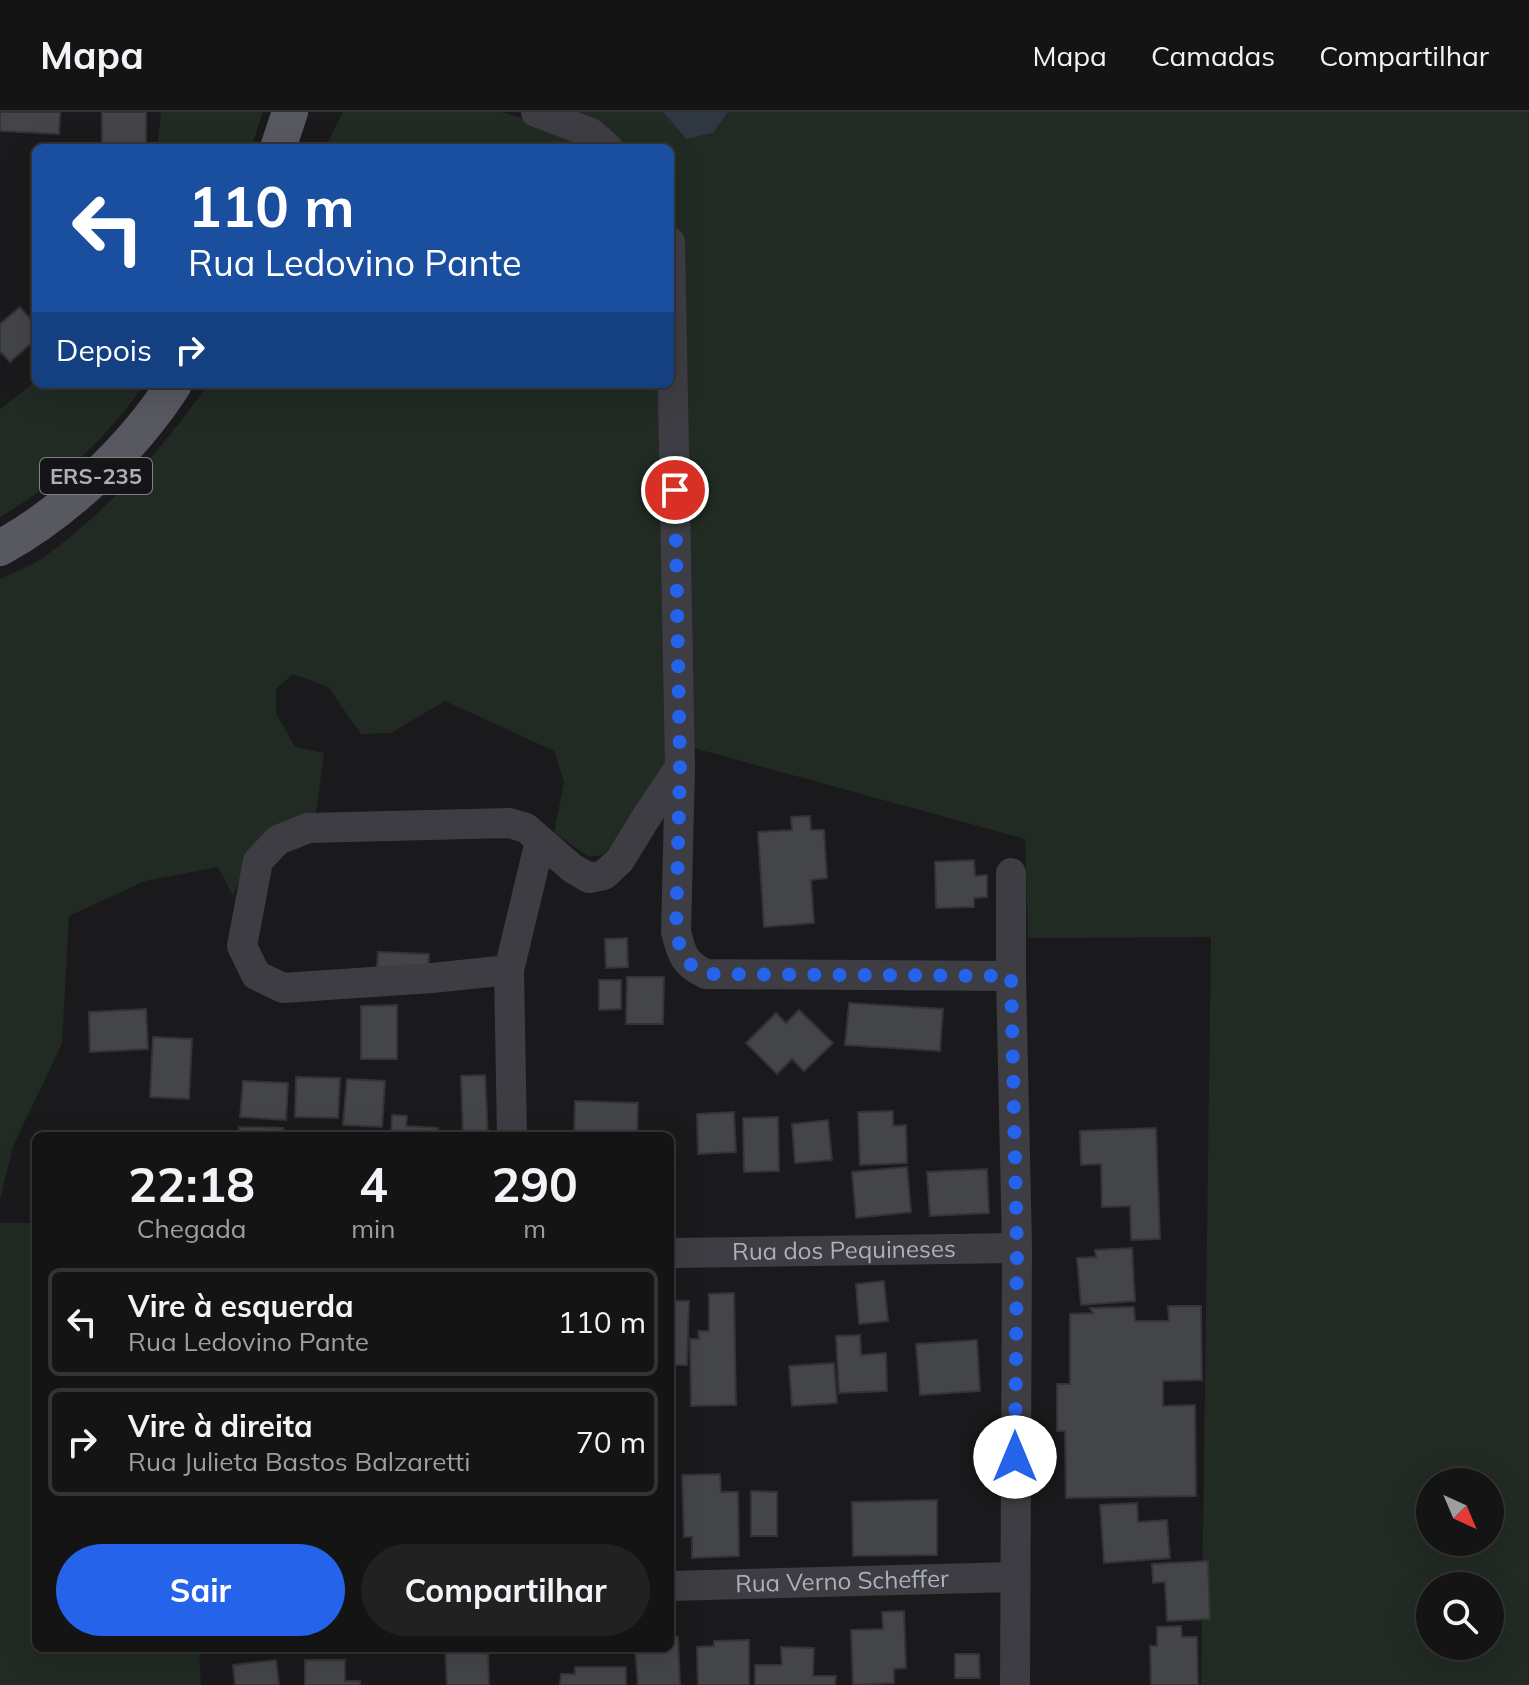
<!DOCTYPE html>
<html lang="pt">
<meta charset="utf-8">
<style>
body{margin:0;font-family:Mulish,sans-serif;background:#212122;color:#f1f3f6;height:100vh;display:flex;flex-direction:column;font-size:30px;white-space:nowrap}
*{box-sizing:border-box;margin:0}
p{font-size:26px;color:#9d9ea0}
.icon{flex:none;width:44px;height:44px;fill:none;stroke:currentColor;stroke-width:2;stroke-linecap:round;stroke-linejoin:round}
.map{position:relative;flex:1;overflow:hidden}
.drawer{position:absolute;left:32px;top:1020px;width:642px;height:520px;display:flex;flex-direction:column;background:#141415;border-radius:12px;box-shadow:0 8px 32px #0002,0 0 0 2px #333334}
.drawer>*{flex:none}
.banner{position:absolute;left:32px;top:32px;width:642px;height:244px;border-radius:12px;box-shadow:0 8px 32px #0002,0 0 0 2px #333334;background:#1a4fa0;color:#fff;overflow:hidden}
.needle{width:52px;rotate:136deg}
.controls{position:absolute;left:1416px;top:1356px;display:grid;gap:16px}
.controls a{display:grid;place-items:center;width:88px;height:88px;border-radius:50%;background:#141415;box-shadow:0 8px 32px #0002,0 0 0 2px #333334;font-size:40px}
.pin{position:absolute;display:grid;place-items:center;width:68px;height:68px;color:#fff;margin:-34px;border:4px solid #fff;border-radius:50%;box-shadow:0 2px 8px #0007}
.me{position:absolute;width:88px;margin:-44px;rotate:0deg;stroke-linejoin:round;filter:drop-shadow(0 0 6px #0008)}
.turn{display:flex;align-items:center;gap:28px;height:168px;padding:0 24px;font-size:36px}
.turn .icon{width:104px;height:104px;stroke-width:2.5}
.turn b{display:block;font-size:56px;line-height:68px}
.then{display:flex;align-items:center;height:76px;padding:0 24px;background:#0003;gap:16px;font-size:30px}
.eta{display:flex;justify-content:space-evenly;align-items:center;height:136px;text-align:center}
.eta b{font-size:48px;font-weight:700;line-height:56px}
.cta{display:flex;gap:16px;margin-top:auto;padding:16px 24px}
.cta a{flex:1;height:92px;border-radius:48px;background:#2563eb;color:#fff;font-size:32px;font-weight:700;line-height:92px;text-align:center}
.cta a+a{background:#212122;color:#f1f3f6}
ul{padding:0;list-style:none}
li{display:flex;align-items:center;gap:24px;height:108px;margin:0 16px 12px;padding:0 8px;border:4px solid #333334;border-radius:12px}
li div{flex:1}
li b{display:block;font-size:30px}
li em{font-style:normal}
header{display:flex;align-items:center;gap:48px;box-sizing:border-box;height:112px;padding:0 40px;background:#141415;border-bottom:2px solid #333334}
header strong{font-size:38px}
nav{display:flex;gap:44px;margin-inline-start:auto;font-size:28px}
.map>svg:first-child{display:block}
</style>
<header>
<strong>Mapa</strong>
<nav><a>Mapa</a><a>Camadas</a><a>Compartilhar</a></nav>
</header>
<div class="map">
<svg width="1529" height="1573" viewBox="0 0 1529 1573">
<rect width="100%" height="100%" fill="#1a1a1c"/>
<path fill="#212a23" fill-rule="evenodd" d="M161,0H263L251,36H157Z
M343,0H502L553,16L594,36H325Z
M555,0H663L686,27L713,21L728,0H1529V1573H1201L1211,825L1028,826L1025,727L690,635L678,131L670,111V36H619ZM1430,1370H1490V1430H1430ZM1430,1474H1490V1534H1430Z
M36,269V272H144C107,327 57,372 0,405V297Z
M208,272H661L667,651L613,733L602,743L589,745L554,721L564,670L554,639L445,589L391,621L361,622L328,575L293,562L276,577V601L295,635L324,641L315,709L251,740L233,784L218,755L145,769L69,804L62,932L14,1032L0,1087V467C14,460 31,454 44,445C107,400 164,335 208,272Z
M0,1111H36V1536H199L201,1573H0Z"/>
<path fill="#2f3840" d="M663,0H728L713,21L686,27Z"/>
<path fill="#444549" stroke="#343438" stroke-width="2" d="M0,0H60L59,22L0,19Z
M102,0H146V33H102Z
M20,195L36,214V227L10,250L0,239V212Z
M810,704L811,718H824L827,766L811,768L814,811L764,815L758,720L792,718L791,705Z
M974,748L975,764L987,763V785L974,786V795L936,796L935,750Z
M627,826L628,855L606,856L605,827Z
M378,840L429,842L428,857L377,855Z
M627,865H664L663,912H626Z
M599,868H621V897L599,898Z
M849,891L943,897L940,939L845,933Z
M397,893V947H361V894Z
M146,897L148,937L90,940L89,900Z
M799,898L833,931L804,959L792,947L777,962L746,931L776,901L786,911Z
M153,925L192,927L189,987L150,985Z
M485,963L488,1024H463L461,964Z
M296,965L340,966L338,1006L295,1005Z
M347,967L385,969L382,1015L343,1013Z
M243,969L288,971L286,1008L240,1005Z
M575,989L638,991L637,1024H574Z
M893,999V1014L906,1013L907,1051L860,1053L858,1000Z
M734,1000L736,1040L698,1042L697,1002Z
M392,1003L407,1004L406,1014L438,1016V1024H391Z
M778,1005L779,1059L744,1060L743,1006Z
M828,1008L832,1048L795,1051L792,1012Z
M239,1015L283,1016V1024H239Z
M1156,1016L1160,1127L1131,1128L1130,1094L1102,1095L1101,1052L1081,1053L1080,1019Z
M907,1055L911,1100L856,1106L852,1060Z
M987,1057L989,1101L930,1104L927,1060Z
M1132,1136L1135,1189L1081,1193L1077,1146L1096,1145L1095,1138Z
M884,1169L888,1209L859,1212L856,1172Z
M734,1181L736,1293L691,1294L690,1227H699L698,1219H709V1182Z
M670,1189H689L687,1253H670Z
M1168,1194H1201L1202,1268L1163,1269V1294L1195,1293L1196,1384L1066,1386L1065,1319H1057V1272H1070V1202L1093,1201L1090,1196L1134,1195L1135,1209H1169Z
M860,1223L861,1243L886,1241L887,1279L839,1281L836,1224Z
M977,1228L980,1279L920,1283L916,1232Z
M834,1251L837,1291L792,1294L789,1254Z
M720,1362L721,1380H738L739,1444L692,1446V1425H684L682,1363Z
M751,1379L777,1380V1424H751Z
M937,1388V1443L853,1444L852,1390Z
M1137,1391L1138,1410L1167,1408L1170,1446L1104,1451L1100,1393Z
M1208,1449L1210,1507L1167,1509L1165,1470L1153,1471L1152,1452Z
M904,1499L906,1556L894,1557V1571L853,1573L851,1518L883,1517L882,1500Z
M1181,1514L1182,1525H1197L1198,1573H1151L1150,1534H1157V1515Z
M678,1525L680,1573H638L635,1536H670V1526Z
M749,1528V1573H698L697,1535L714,1534V1529Z
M781,1535L814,1536L813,1564H836L835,1573H755V1553H782Z
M445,1536H488L489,1573H447Z
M955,1542H979L980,1566H955Z
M276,1548L279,1573H235L233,1553Z
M305,1548H345V1569H360V1573H305Z
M575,1555H626V1573H560L561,1562H575Z"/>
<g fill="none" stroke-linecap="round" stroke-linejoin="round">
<g stroke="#3d3d43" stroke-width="30">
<path d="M536,0L591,21L608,36"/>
<path d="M670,130L680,655L676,820C682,843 684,852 706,862L1011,864"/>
<path d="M540,729L509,858L432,866L283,876L256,863L242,834L258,749L278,728L308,716L509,711L526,716L572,756L589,766L604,763L620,748L647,704L680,655"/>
<path d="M1011,761V864L1017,1136L1015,1573"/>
<path d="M509,858L512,1024"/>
<path id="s1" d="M670,1141L1017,1136"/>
<path id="s2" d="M670,1474L1015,1465"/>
</g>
<path stroke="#575860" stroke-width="36" d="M278,36L290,0
M0,436C66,400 134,335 174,272"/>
</g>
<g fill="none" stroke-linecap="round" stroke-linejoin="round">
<path stroke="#2563eb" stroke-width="14" stroke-dasharray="0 25.2" d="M675,378L680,655L676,820C682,843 684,852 706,862L1011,864L1017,1136L1015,1345"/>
</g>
<g text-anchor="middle" stroke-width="7" stroke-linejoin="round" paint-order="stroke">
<rect fill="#151517" stroke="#7f828a" stroke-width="2" x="40" y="346" width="112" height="36" rx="6"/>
<g font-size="22" font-weight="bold" fill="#acb0bb">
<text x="96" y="372">ERS-235</text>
</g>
<g font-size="24" fill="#acb0bb" stroke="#151517">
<text dy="8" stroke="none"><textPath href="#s1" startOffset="174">Rua dos Pequineses</textPath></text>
<text dy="8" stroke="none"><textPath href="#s2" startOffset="172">Rua Verno Scheffer</textPath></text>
</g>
</g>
</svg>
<div class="controls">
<a><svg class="needle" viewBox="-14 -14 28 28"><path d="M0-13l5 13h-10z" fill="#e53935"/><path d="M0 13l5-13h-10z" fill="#9d9ea0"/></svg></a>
<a><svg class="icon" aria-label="search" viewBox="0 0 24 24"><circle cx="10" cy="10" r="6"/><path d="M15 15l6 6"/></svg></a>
</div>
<div class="pin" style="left:675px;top:378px;background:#d93025"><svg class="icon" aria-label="arrive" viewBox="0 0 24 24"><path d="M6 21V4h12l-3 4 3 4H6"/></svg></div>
<svg class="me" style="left:1015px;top:1345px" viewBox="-20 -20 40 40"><circle r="19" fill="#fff"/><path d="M0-13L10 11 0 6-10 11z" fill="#2563eb"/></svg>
<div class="banner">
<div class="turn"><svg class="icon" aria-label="left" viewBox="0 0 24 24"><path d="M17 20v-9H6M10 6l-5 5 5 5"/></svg><div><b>110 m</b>Rua Ledovino Pante</div></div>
<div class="then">Depois<svg class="icon" aria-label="right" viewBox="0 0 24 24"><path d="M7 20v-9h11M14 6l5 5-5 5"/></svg></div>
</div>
<section class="drawer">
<div class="eta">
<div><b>22:18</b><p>Chegada</p></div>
<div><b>4</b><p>min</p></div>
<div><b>290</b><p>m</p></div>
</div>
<ul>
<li><svg class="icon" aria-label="left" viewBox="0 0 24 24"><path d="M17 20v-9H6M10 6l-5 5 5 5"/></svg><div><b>Vire à esquerda</b><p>Rua Ledovino Pante</p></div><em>110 m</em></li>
<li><svg class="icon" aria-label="right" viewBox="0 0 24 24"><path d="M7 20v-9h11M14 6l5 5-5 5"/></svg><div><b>Vire à direita</b><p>Rua Julieta Bastos Balzaretti</p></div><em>70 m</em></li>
</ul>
<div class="cta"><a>Sair</a><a>Compartilhar</a></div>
</section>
</div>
